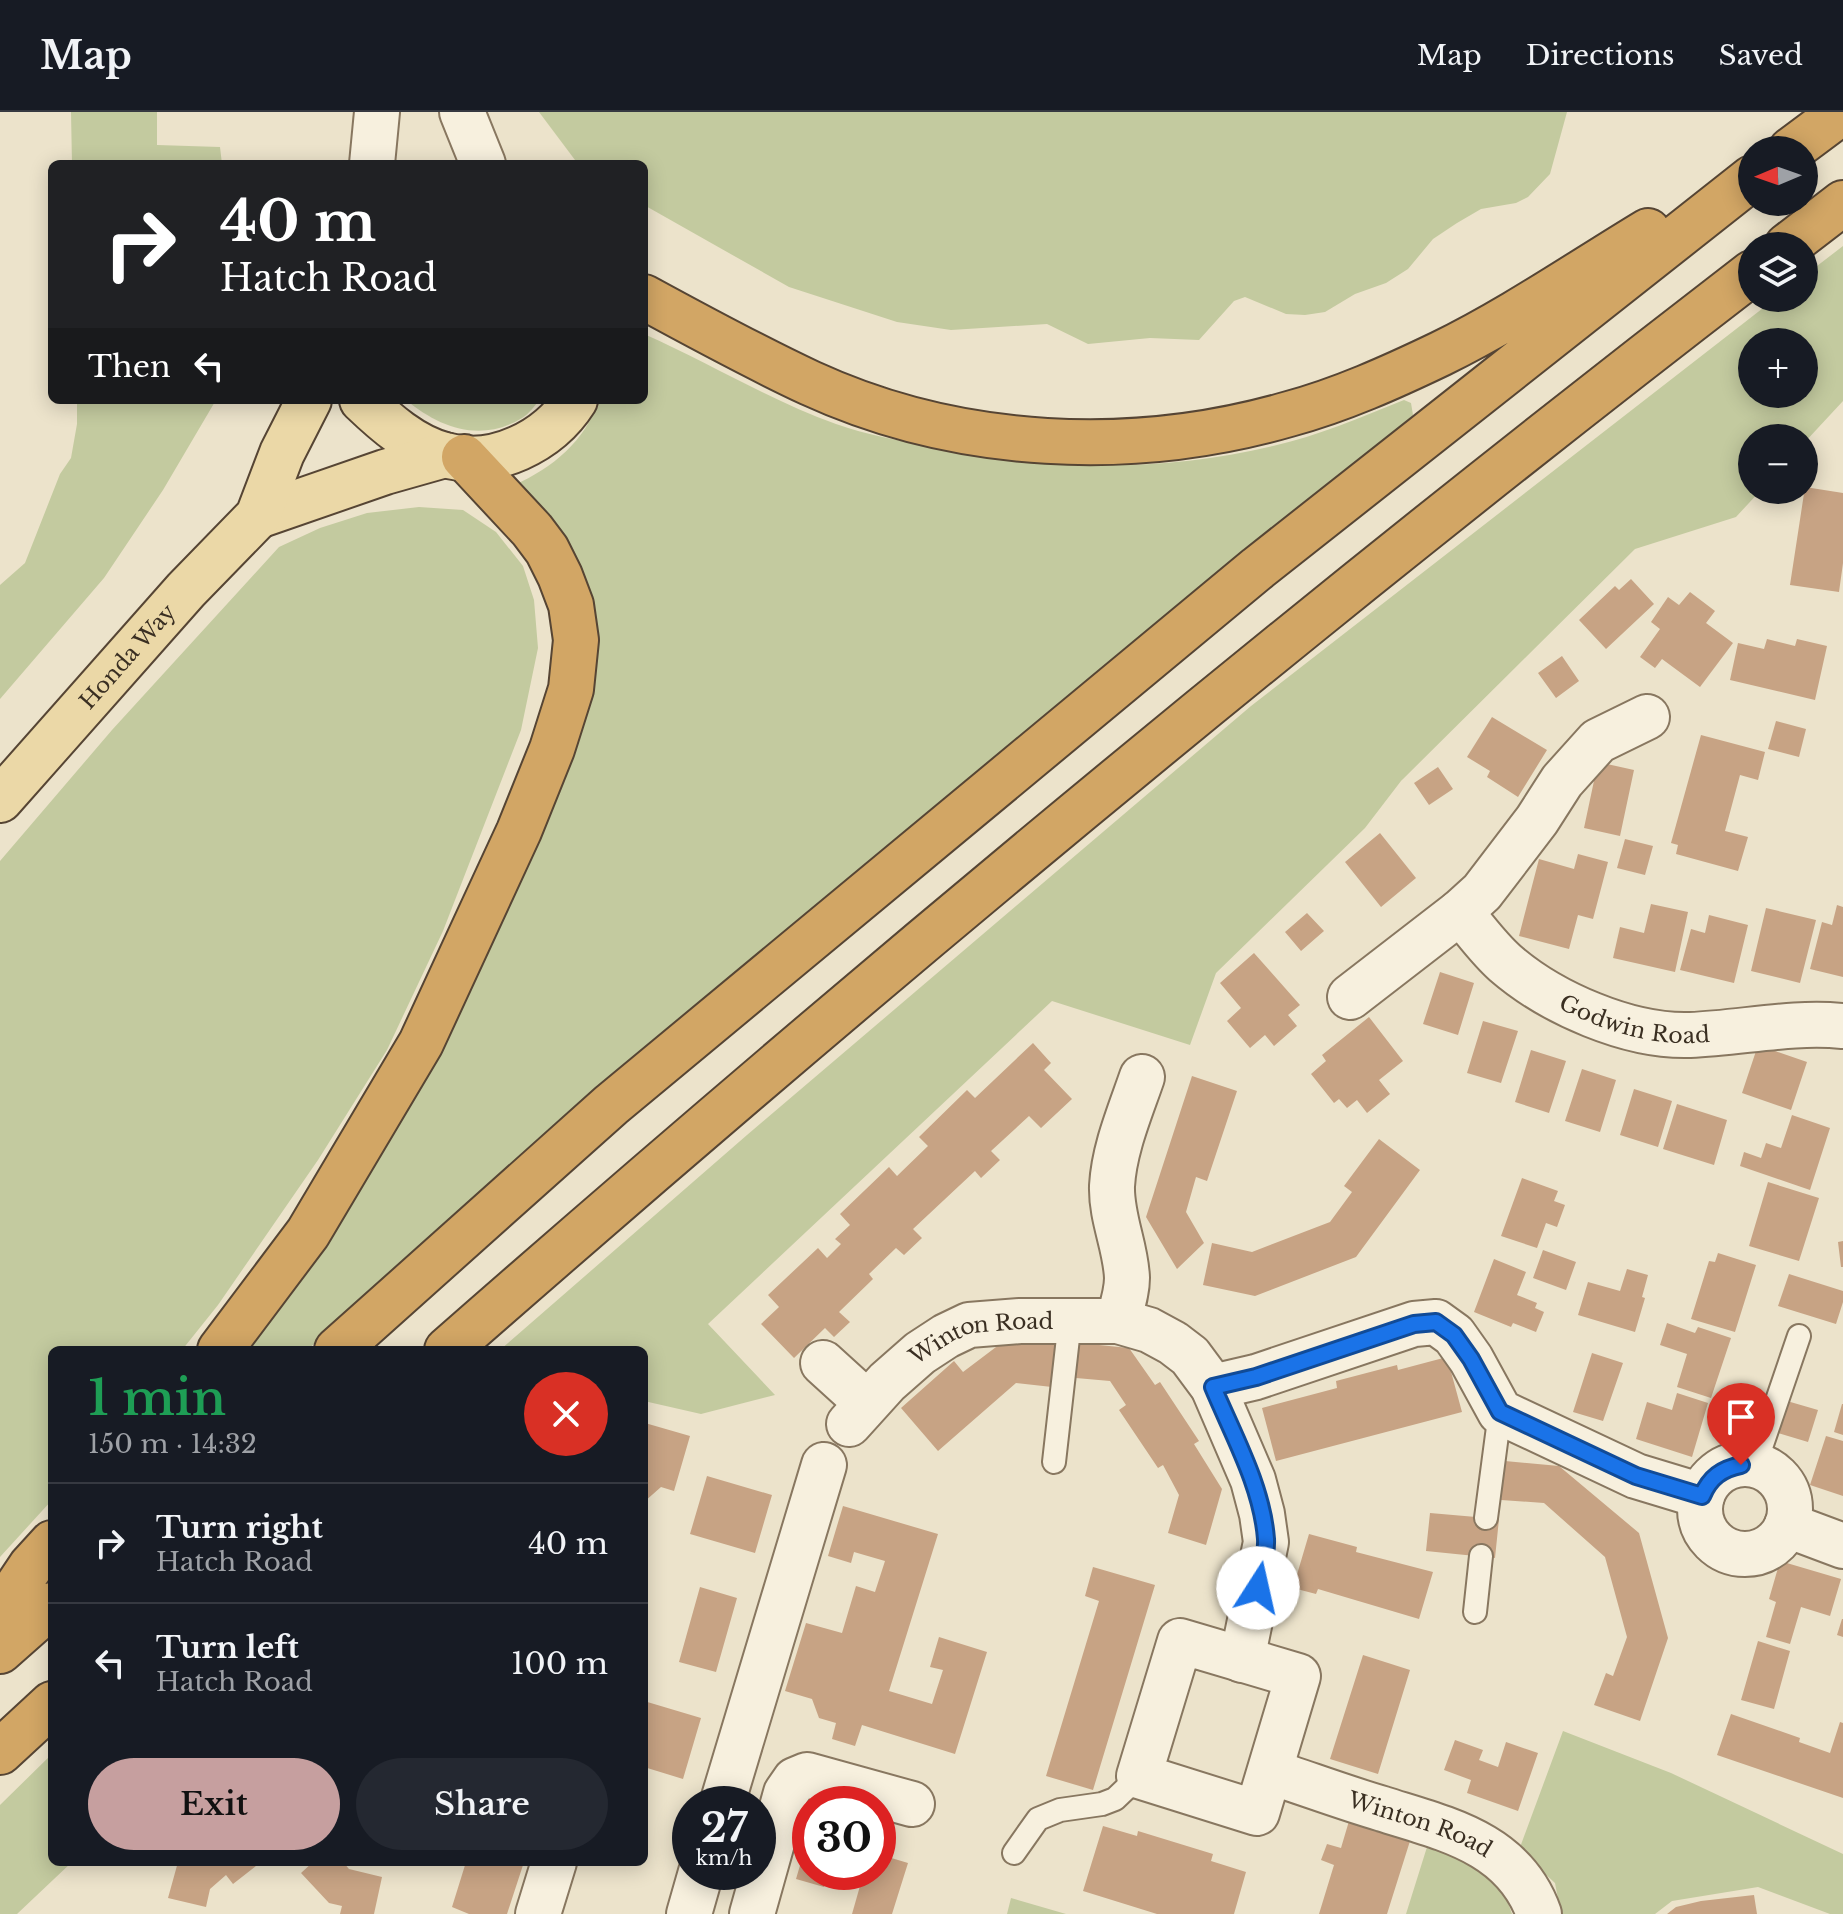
<!DOCTYPE html>
<meta charset="utf-8">
<style>
body{margin:0;font-family:"Libre Baskerville",serif;background:#242831;color:#f1f3f6;height:100vh;display:flex;flex-direction:column;font-size:30px;white-space:nowrap}
*{box-sizing:border-box;margin:0}
p{font-size:26px;color:#9ea1a6}
.icon{flex:none;width:44px;height:44px;fill:none;stroke:currentColor;stroke-width:2;stroke-linecap:round;stroke-linejoin:round}
.map{position:relative;flex:1;overflow:hidden}
.sheet{position:absolute;left:48px;top:1234px;width:600px;height:520px;display:flex;flex-direction:column;background:#171b24;border-radius:12px;box-shadow:0 4px 20px #0003}
.sheet>*{flex:none}
.guide{position:absolute;left:48px;top:48px;width:600px;height:244px;border-radius:12px;box-shadow:0 4px 20px #0003;background:#202124;color:#fff;overflow:hidden}
.needle{width:52px;rotate:268deg}
.tools{position:absolute;left:1738px;top:24px;display:grid;gap:16px}
.tools a{display:grid;place-items:center;width:80px;height:80px;border-radius:50%;background:#171b24;box-shadow:0 4px 20px #0003;font-size:40px}
.speed{position:absolute;left:672px;top:1674px;display:flex;gap:16px;font-size:40px;font-weight:700;text-align:center}
.speed>*{display:grid;place-content:center;width:104px;height:104px;border-radius:50%;background:#171b24;box-shadow:0 4px 20px #0003;line-height:1}
.speed small{font-size:20px;font-weight:400}
.speed .limit{border:12px solid #d22;background:#fff;color:#111}
.pin{position:absolute;display:grid;place-items:center;width:68px;height:68px;color:#fff;margin:-82px -34px;border-radius:50% 50% 50% 0;rotate:-45deg;box-shadow:0 0 8px #0007}
.pin .icon{rotate:45deg}
.me{position:absolute;width:88px;margin:-44px;rotate:10deg;stroke-linejoin:round;filter:drop-shadow(0 0 6px #0008)}
.turn{display:flex;align-items:center;gap:28px;height:168px;padding:0 40px;font-size:36px}
.turn .icon{width:104px;height:104px;stroke-width:2.5}
.turn b{display:block;font-size:56px;line-height:68px}
.then{display:flex;align-items:center;height:76px;padding:0 40px;background:#0003;gap:16px;font-size:30px}
.round{display:grid;place-items:center;flex:none;width:84px;height:84px;border-radius:42px;background:#242831}
.overview{display:flex;align-items:center;justify-content:space-between;height:136px;padding:0 40px}
h1{font-size:48px;font-weight:600;line-height:60px;color:#1e9e55}
.primary-button{display:flex;gap:16px;margin-top:auto;padding:16px 40px}
.primary-button a{flex:1;height:92px;border-radius:48px;background:#c69f9f;color:#111;font-size:32px;font-weight:600;line-height:92px;text-align:center}
.primary-button a+a{background:#242831;color:#f1f3f6}
ul{padding:0;list-style:none}
li{display:flex;align-items:center;gap:24px;height:120px;padding:0 40px;border-top:2px solid #363941}
li div{flex:1}
li b{display:block;font-size:30px}
li em{font-style:normal}
header{display:flex;align-items:center;gap:48px;box-sizing:border-box;height:112px;padding:0 40px;background:#171b24;border-bottom:2px solid #363941}
header strong{font-size:38px}
nav{display:flex;gap:44px;margin-inline-start:auto;font-size:28px}
.map>svg:first-child{display:block}
</style>
<header>
<strong>Map</strong>
<nav><a>Map</a><a>Directions</a><a>Saved</a></nav>
</header>
<div class="map">
<svg width="1843" height="1802" viewBox="0 0 1843 1802">
<rect width="100%" height="100%" fill="#ece3cb"/>
<path fill="#c3ca9f" fill-rule="evenodd" d="M71,0H157V33L220,35L222,52H72Z
M539,0H1567L1550,62L1528,85L1516,91L1481,97L1457,111L1433,127L1408,157L1386,171L1355,182L1325,200L1305,203L1286,202L1245,185L1234,189L1199,228L1150,226L1088,232L1047,212L951,218L897,210L789,175L644,93V52H578Z
M1843,134V289L1804,331V326H1752V378H1761L1736,405L1635,437L1401,669L1365,716L1216,861L1190,933L1052,889L708,1212L775,1283L701,1302L644,1289V1238H500L747,1023L1251,594L1776,186H1804V164ZM1752,230H1804V282H1752Z
M644,222C708,250 771,289 836,312C866,323 899,328 930,335C1043,358 1161,361 1273,334C1318,324 1361,305 1404,288L1411,291L1413,303L1366,346L615,969L307,1238H243L485,844L572,650L591,589L597,537V520L514,373C553,356 585,329 599,288H644Z
M77,288H216L163,378L104,466L0,587V473L25,451L60,362L71,346L77,312Z
M406,288H540C535,293 529,302 522,306C481,331 440,316 406,288Z
M419,395L463,398L496,420L523,454L534,488L538,536L521,618L443,819L387,938L318,1048L218,1193L182,1238H52V1388L0,1445V749L112,618L279,435L320,416L367,401Z
M1563,1619L1671,1661L1843,1742V1802H1830L1758,1775L1672,1789L1655,1802H1561L1555,1771L1519,1738Z
M52,1642V1750H72L17,1802H0V1693Z
M1427,1735C1465,1746 1500,1761 1512,1802H1406Z
M1011,1786L1066,1802H1007Z"/>
<path fill="#c7a384" d="M1805,375L1843,381V451L1839,480L1790,473Z
M1631,467L1654,492L1606,537L1579,508L1615,474L1619,478Z
M1690,480L1715,499L1706,511L1733,531L1700,575L1662,547L1655,556L1640,545L1660,517L1651,510L1668,485L1679,493Z
M1767,527L1795,534L1797,527L1827,534L1815,588L1730,568L1738,531L1764,537Z
M1562,544L1579,569L1556,586L1538,561Z
M1492,605L1547,638L1518,685L1487,665L1490,659L1467,645Z
M1776,609L1806,617L1799,645L1768,637Z
M1701,623L1765,640L1758,668L1740,663L1725,719L1748,725L1738,759L1676,742L1678,733L1671,731Z
M1598,650L1634,658L1620,724L1584,716Z
M1438,655L1453,677L1429,693L1414,671Z
M1380,721L1416,766L1381,795L1345,750Z
M1625,727L1653,734L1645,763L1617,756Z
M1578,742L1608,750L1593,807L1578,803L1569,837L1519,824L1539,747L1574,757Z
M1651,792L1688,800L1675,860L1613,846L1620,815L1644,821Z
M1837,793L1843,795V865L1810,857L1822,810L1832,813Z
M1766,796L1816,808L1800,871L1751,859Z
M1307,801L1324,819L1301,839L1285,820Z
M1709,803L1748,813L1734,871L1680,858L1691,817L1705,821Z
M1254,841L1300,893L1288,903L1297,914L1274,934L1265,923L1250,936L1227,909L1241,896L1220,871Z
M1440,860L1474,871L1458,923L1423,912Z
M1369,905L1403,949L1379,968L1390,982L1367,1001L1357,988L1347,996L1339,987L1334,991L1311,962L1326,949L1322,943Z
M1483,909L1518,919L1501,971L1467,961Z
M1033,931L1051,951L1044,958L1072,987L1041,1016L1029,1004L991,1039L1000,1048L981,1066L975,1059L913,1117L922,1126L904,1143L896,1136L869,1162L873,1167L839,1200L850,1210L834,1225L825,1216L794,1246L761,1212L779,1195L768,1183L818,1136L827,1146L841,1132L835,1127L850,1113L840,1102L889,1055L897,1064L928,1034L919,1025L967,978L975,986Z
M1758,933L1807,950L1791,998L1742,981Z
M1531,938L1566,949L1549,1001L1515,990Z
M1582,957L1616,968L1600,1020L1565,1009Z
M1192,964L1237,979L1207,1069L1196,1065L1186,1100L1204,1131L1177,1157L1146,1105Z
M1634,977L1672,989L1658,1035L1620,1023Z
M1677,992L1727,1008L1714,1053L1663,1037Z
M1792,1003L1830,1016L1810,1078L1740,1054L1744,1040L1761,1046L1766,1031L1781,1036Z
M1379,1027L1420,1058L1356,1145L1255,1184L1203,1173L1212,1131L1252,1140L1330,1110L1352,1080L1344,1074Z
M1522,1066L1558,1079L1554,1089L1565,1093L1557,1115L1546,1111L1537,1136L1501,1124Z
M1768,1070L1819,1086L1799,1149L1749,1134Z
M1843,1129V1155H1841L1838,1130Z
M1543,1138L1576,1150L1566,1178L1533,1166Z
M1718,1141L1756,1153L1735,1220L1691,1207L1709,1149L1715,1150Z
M1494,1147L1526,1160L1517,1183L1537,1191L1535,1196L1544,1200L1536,1220L1513,1211L1511,1215L1474,1200Z
M1627,1157L1648,1163L1642,1185L1645,1186L1635,1220L1578,1203L1588,1170L1620,1179Z
M1789,1162L1843,1179V1190L1836,1212L1778,1194Z
M1667,1211L1695,1221L1698,1215L1731,1226L1711,1286L1677,1275L1687,1242L1660,1233Z
M1004,1229L1056,1230L1052,1275L1016,1271L938,1339L901,1296L954,1249L963,1260Z
M1079,1231L1129,1236L1155,1273L1160,1270L1199,1329L1194,1332L1222,1377L1206,1433L1168,1421L1179,1383L1163,1353L1158,1356L1119,1298L1126,1293L1110,1269L1076,1266Z
M1592,1241L1623,1251L1603,1309L1573,1300Z
M1447,1245L1462,1300L1276,1349L1262,1296L1337,1276L1336,1269L1397,1253L1398,1258Z
M1737,1274L1767,1283L1757,1315L1727,1306Z
M1677,1281L1708,1291L1692,1345L1636,1327L1647,1290L1672,1298Z
M1787,1289L1818,1298L1808,1330L1778,1321Z
M1842,1292H1843V1323L1834,1320Z
M645,1311L690,1324L674,1379L661,1375L644,1390Z
M1826,1324L1843,1329V1384L1810,1373Z
M1505,1349L1559,1354L1639,1421L1668,1526L1640,1609L1594,1593L1606,1561L1613,1564L1627,1525L1605,1445L1544,1391L1501,1388Z
M707,1364L772,1383L755,1441L690,1422Z
M843,1394L938,1422L889,1579L932,1592L943,1558L930,1555L939,1525L987,1540L955,1642L862,1613L855,1634L832,1627L836,1611L819,1606L812,1587L785,1579L806,1511L842,1521L856,1474L875,1480L885,1449L854,1440L851,1451L828,1444Z
M1430,1401L1499,1407L1495,1446L1426,1439Z
M1309,1422L1357,1435L1356,1440L1433,1460L1419,1507L1318,1477L1316,1482L1293,1476Z
M1780,1449L1841,1467L1830,1504L1801,1495L1790,1532L1766,1525L1776,1490L1769,1487Z
M1093,1455L1155,1473L1093,1678L1046,1664L1099,1489L1085,1484Z
M700,1475L737,1486L716,1560L679,1550Z
M1842,1507H1843V1525L1837,1523Z
M1758,1529L1790,1539L1774,1597L1741,1588Z
M1363,1543L1410,1558L1378,1662L1330,1647Z
M644,1589L701,1606L683,1667L644,1655Z
M1731,1602L1800,1626L1799,1630L1830,1641L1840,1610L1843,1611V1686L1717,1643Z
M1455,1628L1483,1638L1479,1648L1498,1655L1506,1630L1538,1641L1518,1699L1467,1681L1471,1668L1444,1658Z
M1349,1709L1410,1729L1387,1802H1319L1334,1753L1321,1748L1327,1732L1341,1736Z
M1103,1714L1137,1724L1138,1719L1213,1742L1211,1749L1246,1760L1234,1802H1157L1083,1779Z
M809,1723L810,1760H878V1742L908,1751L892,1802H852L860,1774L827,1764L824,1775L796,1767Z
M178,1750H261L233,1772L226,1763L210,1777L206,1795L168,1786Z
M313,1750H343L349,1757L382,1765L374,1802H340L342,1794L329,1791L301,1761Z
M466,1750H524L507,1802H469L452,1795Z
M1754,1783L1757,1802H1667L1676,1795L1701,1789Z"/>
<g fill="none" stroke-linecap="round" stroke-linejoin="round">
<g stroke="#887760" stroke-width="26">
<path id="lane" d="M1054,1350L1070,1208
M1755,1353L1799,1224
M1486,1406L1500,1300
M1475,1500L1481,1444
M1014,1741L1038,1707L1060,1698L1102,1692L1115,1687L1139,1664"/>
</g>
<g stroke="#887760" stroke-width="48">
<g id="street">
<path d="M462,0L483,52"/>
<path d="M372,52L377,0"/>
<path d="M1460,800L1482,780L1537,708L1562,669L1598,629L1647,605"/>
<path id="s1" d="M1350,885L1460,800C1475,817 1488,836 1505,851C1551,891 1629,925 1690,923C1742,921 1791,909 1843,914"/>
<path d="M1118,1209C1122,1195 1127,1181 1127,1166C1126,1135 1111,1106 1112,1074C1114,1037 1130,1000 1142,965"/>
<path d="M823,1251L867,1291"/>
<path d="M1213,1275L1256,1265L1414,1212L1436,1210L1454,1223L1471,1247L1500,1300L1636,1364L1702,1384"/>
<path id="s2" d="M849,1312L887,1270L920,1241L946,1224L969,1213L1020,1209H1118L1149,1218L1173,1231L1190,1244L1213,1275L1253,1368L1262,1402L1266,1430L1242,1548"/>
<circle cx="1745" cy="1397" r="45"/>
<path d="M1787,1413L1843,1434"/>
<path d="M1180,1529L1298,1564L1257,1701L1139,1664Z"/>
<path id="s3" d="M1271,1660C1308,1672 1345,1686 1383,1697C1446,1717 1514,1731 1539,1802"/>
<path d="M722,1692L824,1353"/>
<path d="M538,1802L554,1750"/>
<path d="M689,1802L701,1760"/>
<path d="M752,1802L786,1681L795,1668L807,1663L912,1692"/>
</g>
</g>
<g stroke="#564534" stroke-width="48">
<g id="primary">
<path d="M362,288C385,310 413,335 445,343C494,357 549,329 575,288"/>
<path d="M258,404L385,360L445,343"/>
<path id="s4" d="M0,688L186,478L258,404L282,341L309,288"/>
</g>
</g>
<g stroke="#564534" stroke-width="48">
<path id="highway" d="M1791,38L1842,0
M1787,134L1843,91
M644,185C699,215 754,245 810,271C958,339 1133,347 1289,302C1341,288 1392,265 1440,242C1512,207 1580,160 1648,119
M220,1238L308,1121L421,931L519,719L552,637L571,577L576,528L571,493L560,464L547,438L532,418L464,345
M337,1238L611,993L1258,456L1752,66
M447,1238C871,866 1305,505 1752,161
M0,1500L31,1454L52,1431
M0,1539L52,1493
M0,1640L52,1592"/>
</g>
<use href="#lane" stroke="#f7f0de" stroke-width="22"/>
<use href="#street" stroke="#f7f0de" stroke-width="44"/>
<use href="#primary" stroke="#ebd8a7" stroke-width="44"/>
<use href="#highway" stroke="#d2a665" stroke-width="44"/>
</g>
<g fill="none" stroke-linecap="round" stroke-linejoin="round">
<g stroke="#114b97" stroke-width="20">
<path id="route" d="M1258,1476C1261,1461 1267,1443 1266,1427C1262,1374 1233,1323 1213,1275L1256,1265L1414,1212L1436,1210L1454,1223L1471,1247L1500,1300L1636,1364L1702,1384C1710,1365 1722,1357 1741,1353"/>
</g>
<use href="#route" stroke="#1a73e8" stroke-width="14"/>
</g>
<g text-anchor="middle" stroke-width="6" stroke-linejoin="round" paint-order="stroke">
<g font-size="22" fill="#3a2f22" stroke="#f4edda">
<text dy="8" stroke="none"><textPath href="#s4" startOffset="192">Honda Way</textPath></text>
<text dy="8" stroke="none"><textPath href="#s1" startOffset="352">Godwin Road</textPath></text>
<text dy="8" stroke="none"><textPath href="#s2" startOffset="166">Winton Road</textPath></text>
<text dy="8" stroke="none"><textPath href="#s3" startOffset="158">Winton Road</textPath></text>
</g>
</g>
</svg>
<div class="tools">
<a><svg class="needle" viewBox="-14 -14 28 28"><path d="M0-13l5 13h-10z" fill="#e53935"/><path d="M0 13l5-13h-10z" fill="#9ea1a6"/></svg></a>
<a><svg class="icon" aria-label="layers" viewBox="0 0 24 24"><path d="M12 4l9 5-9 5-9-5zM3 14l9 5 9-5"/></svg></a>
<a>+</a>
<a>−</a>
</div>
<div class="speed"><div>27<small>km/h</small></div><div class="limit">30</div></div>
<div class="pin" style="left:1741px;top:1353px;background:#d93025"><svg class="icon" aria-label="arrive" viewBox="0 0 24 24"><path d="M6 21V4h12l-3 4 3 4H6"/></svg></div>
<svg class="me" style="left:1258px;top:1476px" viewBox="-20 -20 40 40"><circle r="19" fill="#fff"/><path d="M0-13L10 11 0 6-10 11z" fill="#1a73e8"/></svg>
<div class="guide">
<div class="turn"><svg class="icon" aria-label="right" viewBox="0 0 24 24"><path d="M7 20v-9h11M14 6l5 5-5 5"/></svg><div><b>40 m</b>Hatch Road</div></div>
<div class="then">Then<svg class="icon" aria-label="left" viewBox="0 0 24 24"><path d="M17 20v-9H6M10 6l-5 5 5 5"/></svg></div>
</div>
<section class="sheet">
<div class="overview"><div><h1>1 min</h1><p>150 m · 14:32</p></div><a class="round" style="background:#d93025;color:#fff"><svg class="icon" aria-label="close" viewBox="0 0 24 24"><path d="M6 6l12 12M18 6L6 18"/></svg></a></div>
<ul>
<li><svg class="icon" aria-label="right" viewBox="0 0 24 24"><path d="M7 20v-9h11M14 6l5 5-5 5"/></svg><div><b>Turn right</b><p>Hatch Road</p></div><em>40 m</em></li>
<li><svg class="icon" aria-label="left" viewBox="0 0 24 24"><path d="M17 20v-9H6M10 6l-5 5 5 5"/></svg><div><b>Turn left</b><p>Hatch Road</p></div><em>100 m</em></li>
</ul>
<div class="primary-button"><a>Exit</a><a>Share</a></div>
</section>
</div>
